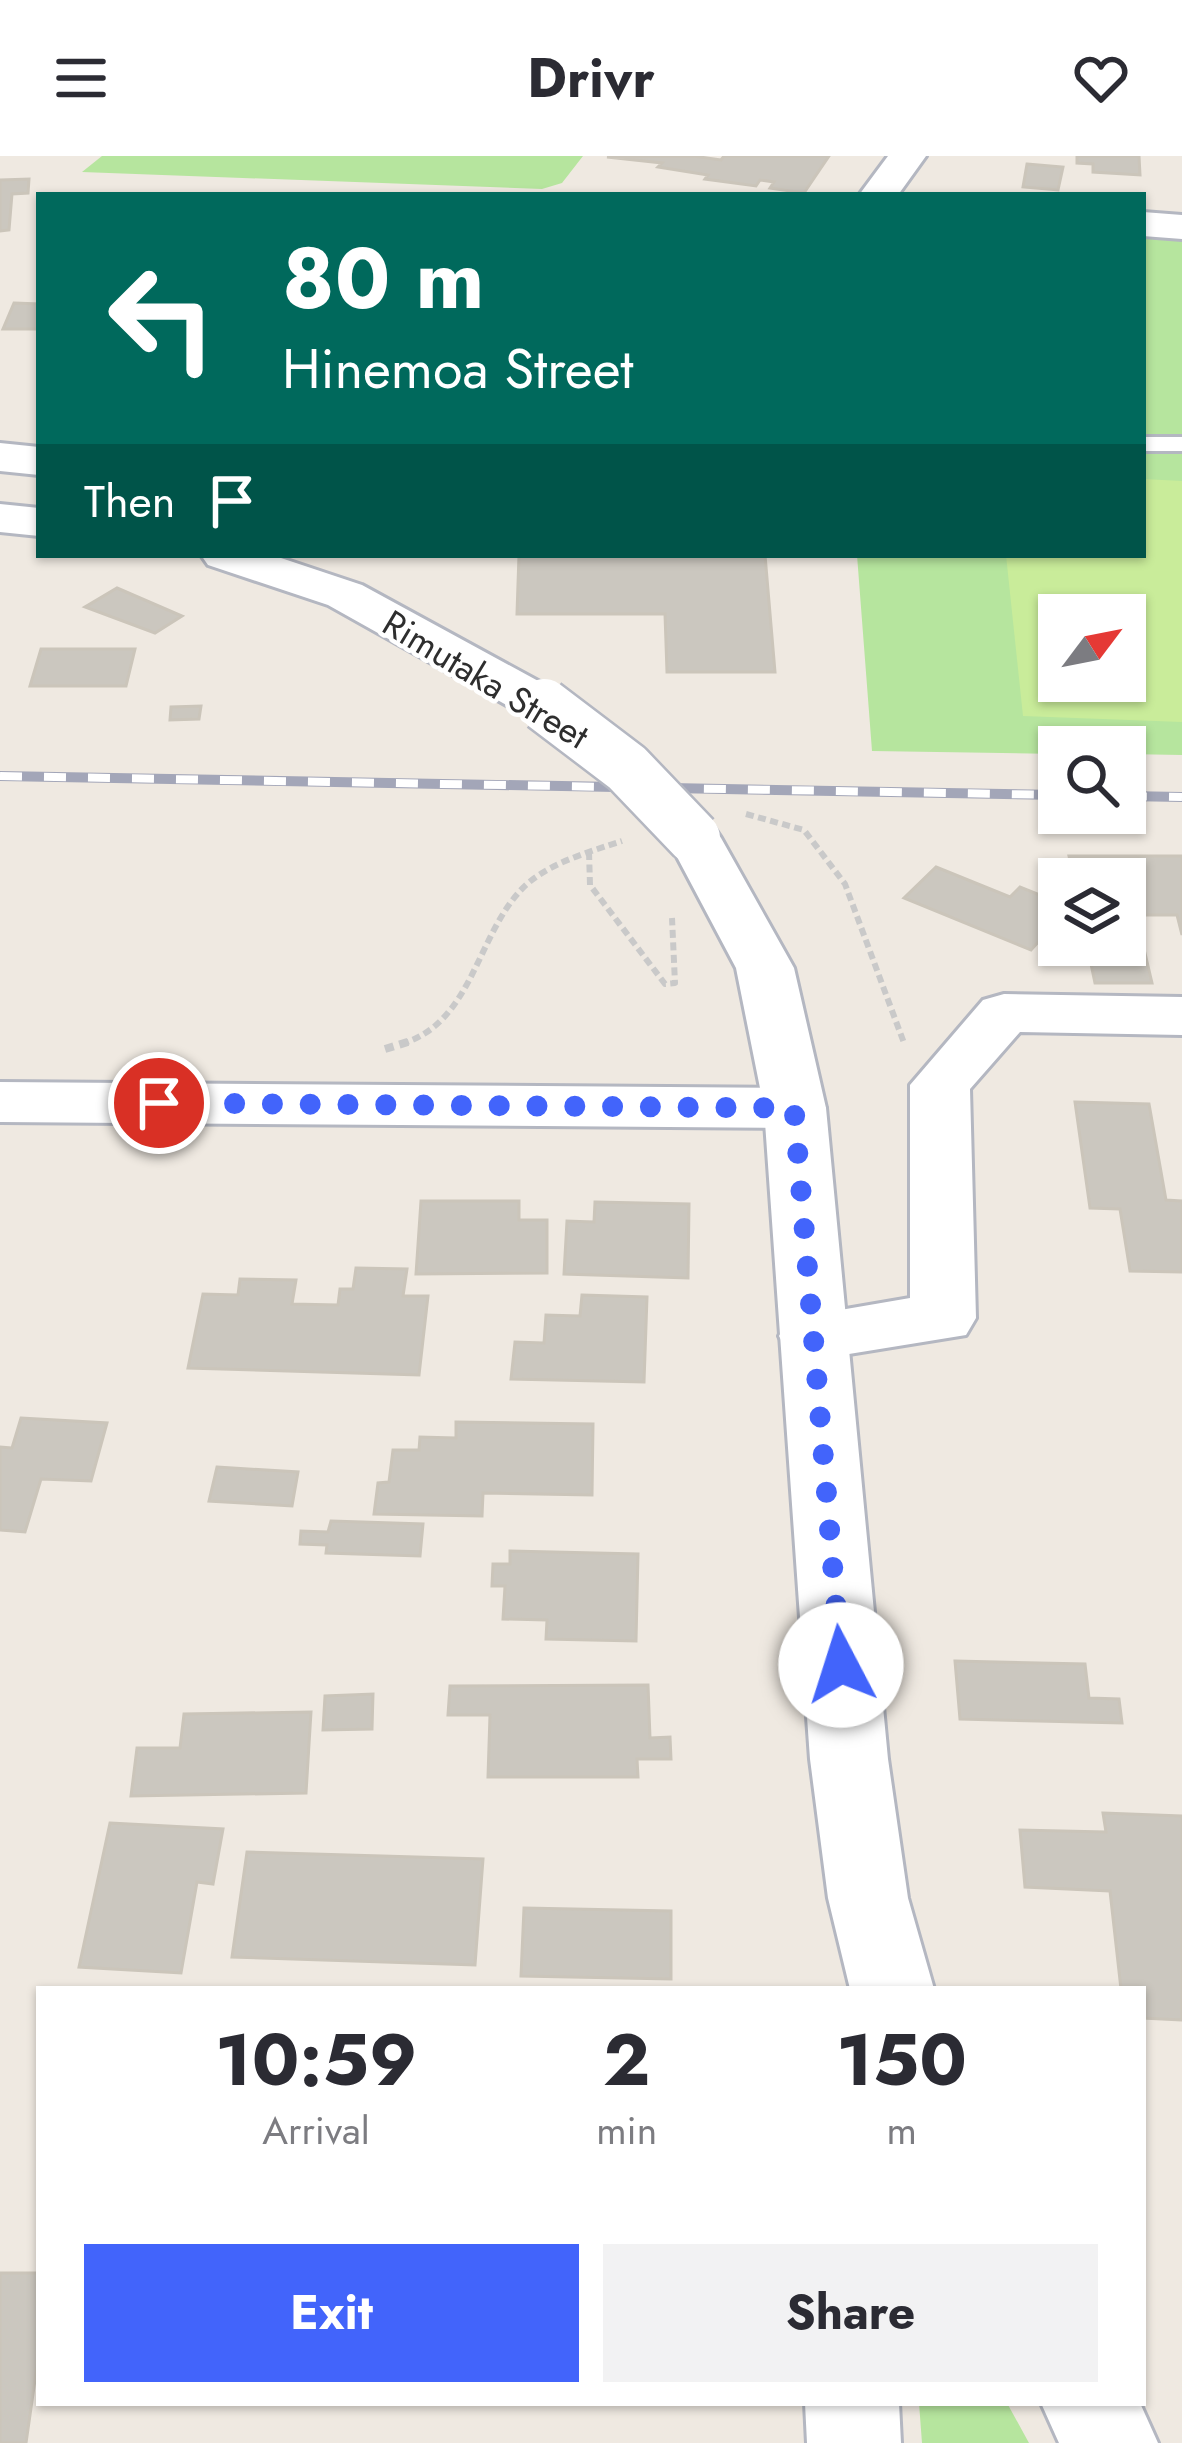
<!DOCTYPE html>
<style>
body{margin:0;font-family:Jost,sans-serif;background:#f2f2f3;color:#2b2b33;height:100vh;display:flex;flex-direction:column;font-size:45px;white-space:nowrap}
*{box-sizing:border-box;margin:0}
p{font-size:39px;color:#7c7c81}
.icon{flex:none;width:66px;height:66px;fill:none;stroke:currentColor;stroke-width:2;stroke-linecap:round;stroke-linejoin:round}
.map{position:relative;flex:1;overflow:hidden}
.details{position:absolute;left:36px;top:1830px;width:1110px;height:420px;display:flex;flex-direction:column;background:#fff;border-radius:0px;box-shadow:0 3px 9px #0004}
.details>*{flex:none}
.top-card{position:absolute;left:36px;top:36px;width:1110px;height:366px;border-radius:0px;box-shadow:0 3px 9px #0004;background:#00695c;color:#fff;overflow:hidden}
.needle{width:78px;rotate:58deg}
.buttons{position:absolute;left:1038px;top:438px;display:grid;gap:24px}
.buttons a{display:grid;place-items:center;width:108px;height:108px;border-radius:0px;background:#fff;box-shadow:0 3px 9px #0004;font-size:60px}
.pin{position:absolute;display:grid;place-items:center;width:102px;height:102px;color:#fff;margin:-51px;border:6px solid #fff;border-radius:50%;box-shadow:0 3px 12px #0007}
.me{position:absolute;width:132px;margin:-66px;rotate:355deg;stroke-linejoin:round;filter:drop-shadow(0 0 9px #0008)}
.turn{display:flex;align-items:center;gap:42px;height:252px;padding:0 48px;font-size:54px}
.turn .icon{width:156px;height:156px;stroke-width:2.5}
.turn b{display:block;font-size:84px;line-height:102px}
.then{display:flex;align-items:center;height:114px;padding:0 48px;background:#0003;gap:24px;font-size:45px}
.eta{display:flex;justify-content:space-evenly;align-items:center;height:204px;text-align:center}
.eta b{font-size:72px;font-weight:700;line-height:84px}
.button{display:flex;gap:24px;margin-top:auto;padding:24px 48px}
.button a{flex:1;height:138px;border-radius:0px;background:#4264fb;color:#fff;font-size:48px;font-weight:700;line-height:138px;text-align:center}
.button a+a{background:#f2f2f3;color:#2b2b33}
header{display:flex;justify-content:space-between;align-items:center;height:156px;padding:0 48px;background:#fff;font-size:54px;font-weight:700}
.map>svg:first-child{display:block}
</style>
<header><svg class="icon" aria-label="menu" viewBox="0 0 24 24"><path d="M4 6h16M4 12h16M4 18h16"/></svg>Drivr<svg class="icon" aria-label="heart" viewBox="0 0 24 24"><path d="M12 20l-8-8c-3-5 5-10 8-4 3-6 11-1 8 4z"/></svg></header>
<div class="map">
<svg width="1182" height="2287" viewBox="0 0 1182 2287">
<rect width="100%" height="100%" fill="#efe9e1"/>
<path fill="#b6e59e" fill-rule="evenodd" d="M102,0H583L562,27L542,33L82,16Z
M1143,74L1182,76V599L1125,598V591H1059V598L872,595L857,399H1143ZM1059,459H1125V525H1059Z
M919,2247H1007L1029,2287H922Z"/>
<path fill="#c9ec9a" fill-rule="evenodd" d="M1143,323L1182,325V566L1023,560L1006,399H1143ZM1059,459H1125V525H1059Z"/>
<path fill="#cbc7bf" stroke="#cbc5ba" stroke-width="3" d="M693,0L721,4L724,0H829L804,37L770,32L774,26L760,24L756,30L705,23L708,19L658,11L662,7L607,1Z
M1077,0H1139L1140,19L1093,16V8L1077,7Z
M1027,8L1063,11L1058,34L1023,31Z
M29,23L28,37L12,38L9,74L0,75V24Z
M14,147L39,148V173H3Z
M519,399H765L775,516H667L665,458H517Z
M117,432L182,460L155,477L85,451Z
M41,493H135L126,530H30Z
M201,550L199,563L170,564L171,551Z
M1069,700H1182V779L1177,759H1136L1152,827H1095L1087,789H1125V723H1074Z
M936,711L1010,741L1020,731L1050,743L1040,753L1059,763L1031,794L904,742Z
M1075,946L1149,948L1166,1044L1182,1045V1116L1130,1115L1120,1053L1090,1052Z
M421,1045H519V1064H547V1117L416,1118Z
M595,1046L689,1048L688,1122L564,1118L567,1065L594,1066Z
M356,1112L407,1113L403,1140H428L419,1219L188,1212L203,1138L238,1139L240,1123L296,1124L292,1148L338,1149L340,1133H353Z
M582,1139L647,1141L644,1226L511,1223L515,1186L544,1187L546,1159L580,1160Z
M21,1262L107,1267L91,1325L41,1323L25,1376L0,1374V1291L12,1292Z
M456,1266L593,1268L592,1339L483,1337L482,1360L374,1358L378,1327L389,1326L393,1294H419L420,1281L456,1282Z
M217,1311L298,1316L292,1350L209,1345Z
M331,1365L423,1368L420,1400L326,1397L327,1389L300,1388L301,1375L328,1376Z
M510,1395L638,1398L636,1485L546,1483L547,1464L503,1463L505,1430H492L493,1408H510Z
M955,1505L1085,1508L1089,1542L1119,1543L1122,1567L960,1563Z
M648,1529L650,1582L670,1581L671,1603H637L638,1621H488L490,1559H448L450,1530Z
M373,1538L372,1573L323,1574L325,1540Z
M311,1556L306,1637L131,1640L137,1592H180L184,1558Z
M1103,1657L1182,1660V1864L1143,1862V1833H1121L1110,1735L1025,1731L1020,1674L1106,1676Z
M110,1667L223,1673L213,1728L197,1726L181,1817L79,1811Z
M247,1696L483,1703L475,1809L232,1801Z
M524,1752L671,1755V1823L521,1820Z
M0,2117H39V2196L26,2287H0Z"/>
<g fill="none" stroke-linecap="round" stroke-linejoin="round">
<g stroke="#b4b7c1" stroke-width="6">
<path id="lane" d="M1143,281H1182V295H1143Z"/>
</g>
<g stroke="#b4b7c1" stroke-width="6">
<path id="street" d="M888,0H926L898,39H859Z
M1143,56L1182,59V83L1143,80Z
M0,287L39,291V319L0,315Z
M1004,838L1182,841V879L1020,876L970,933L976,1162L966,1179L812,1204L788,1197L779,1180L788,1163L910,1142V929L983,844Z
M0,926L795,932L817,938L826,952L817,966L795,972L0,966Z
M805,2247H899L901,2287H807Z"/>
</g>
<g stroke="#b4b7c1" stroke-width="6">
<path id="secondary" d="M0,348L39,352V380L0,376Z
M201,399H272L362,429L562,538L570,549L562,560L544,564L526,560L328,449L208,409Z
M694,666L713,670L721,682L794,812L826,952L888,1603L908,1742L934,1833H850L828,1742L810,1603L764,952L736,812L667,682L675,670Z
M1041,2247H1140L1158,2287H1059Z"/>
</g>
<path stroke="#c9c9c9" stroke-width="6" stroke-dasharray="8 4.5" stroke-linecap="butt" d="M746,658L804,674L845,728L904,887
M589,696L590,729L665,828L675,827L672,762
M401,888C471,868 476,783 520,735C544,708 589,696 622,685"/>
<path stroke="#c9c9c9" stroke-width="8" stroke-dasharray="9 6" stroke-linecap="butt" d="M385,893L411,885"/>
<use href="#lane" fill="#fff" fill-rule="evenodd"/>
<use href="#street" fill="#fff" fill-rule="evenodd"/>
<use href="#secondary" fill="#fff" fill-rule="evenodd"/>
<g stroke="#a3a6b8" stroke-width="10">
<path id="rail" d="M0,620L1059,639
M1125,640L1182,641"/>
</g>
<use href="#rail" stroke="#fff" stroke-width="8" stroke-dasharray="22" stroke-linecap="butt"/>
<g stroke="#b4b7c1" stroke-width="57" stroke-linecap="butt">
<path id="secondary-bridge" d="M544,549L627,612L694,682"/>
</g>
<use href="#secondary-bridge" stroke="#fff" stroke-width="52"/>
</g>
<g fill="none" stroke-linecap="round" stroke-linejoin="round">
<path stroke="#4264fb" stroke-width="21" stroke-dasharray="0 37.8" d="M159,947L794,952L841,1509"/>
</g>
<g text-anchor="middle" stroke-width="9" stroke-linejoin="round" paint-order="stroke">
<g font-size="36" fill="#2e2e2e" stroke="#fff">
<text transform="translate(486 523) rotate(31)" y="13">Rimutaka Street</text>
</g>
</g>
</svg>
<div class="buttons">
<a><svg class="needle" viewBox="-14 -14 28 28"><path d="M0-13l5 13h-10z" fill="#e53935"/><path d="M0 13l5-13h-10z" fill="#7c7c81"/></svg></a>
<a><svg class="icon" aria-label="search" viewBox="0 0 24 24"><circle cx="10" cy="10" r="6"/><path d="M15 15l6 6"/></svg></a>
<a><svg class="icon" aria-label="layers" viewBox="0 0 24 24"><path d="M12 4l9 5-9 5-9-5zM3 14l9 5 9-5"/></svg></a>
</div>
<div class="pin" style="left:159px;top:947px;background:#d93025"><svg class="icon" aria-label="arrive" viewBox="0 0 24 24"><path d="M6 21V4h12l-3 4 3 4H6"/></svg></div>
<svg class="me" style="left:841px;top:1509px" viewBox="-20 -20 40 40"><circle r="19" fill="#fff"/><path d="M0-13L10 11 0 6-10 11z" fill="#4264fb"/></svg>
<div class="top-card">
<div class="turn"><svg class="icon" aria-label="left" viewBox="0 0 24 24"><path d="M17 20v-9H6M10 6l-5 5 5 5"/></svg><div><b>80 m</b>Hinemoa Street</div></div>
<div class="then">Then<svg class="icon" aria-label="arrive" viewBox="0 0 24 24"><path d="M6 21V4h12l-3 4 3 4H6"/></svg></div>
</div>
<section class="details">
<div class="eta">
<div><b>10:59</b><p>Arrival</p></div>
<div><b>2</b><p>min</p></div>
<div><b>150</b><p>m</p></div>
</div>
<div class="button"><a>Exit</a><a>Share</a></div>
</section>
</div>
